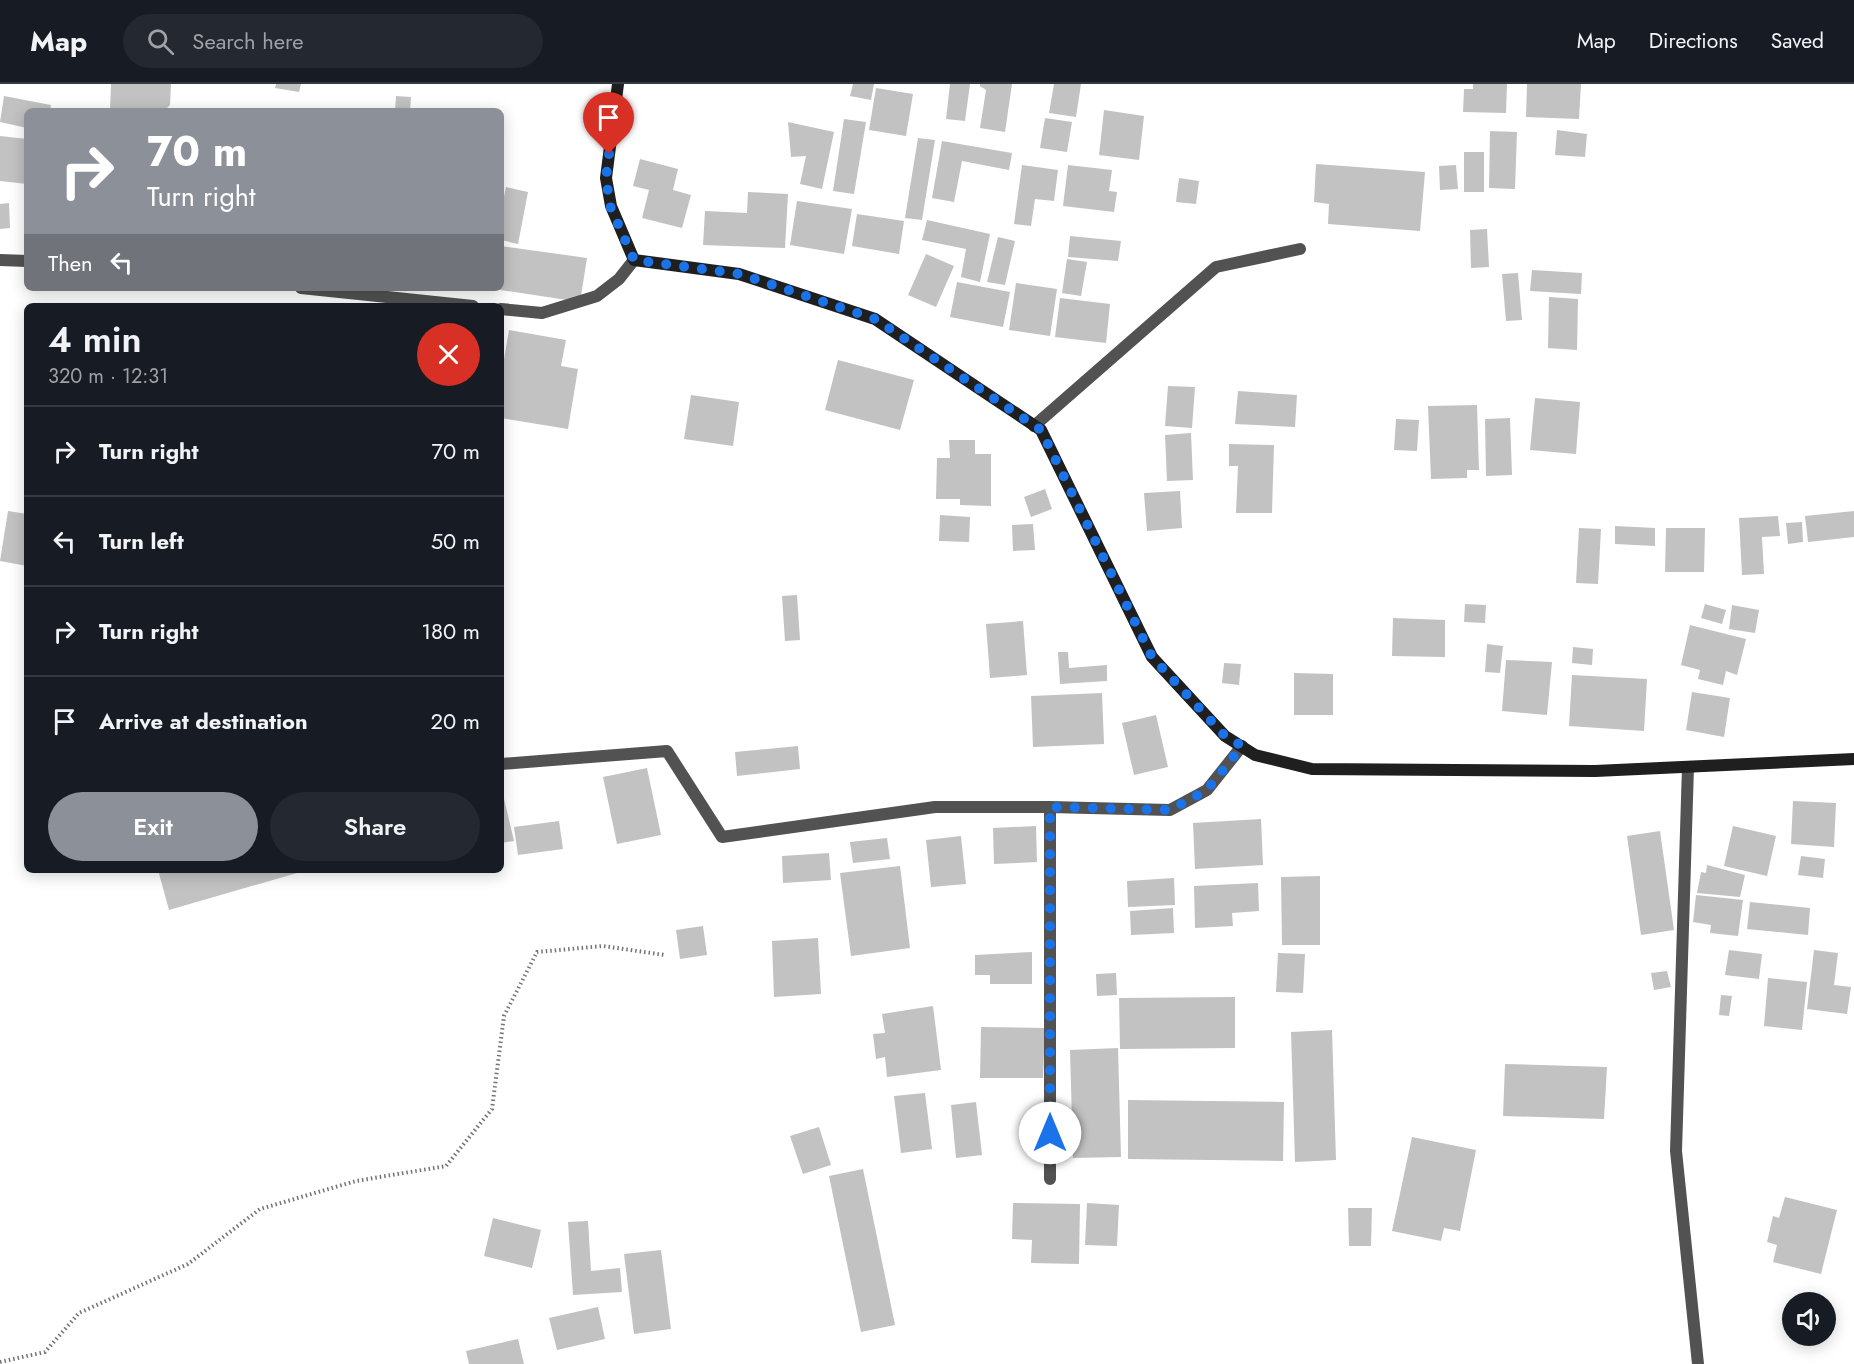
<!DOCTYPE html>
<meta charset="utf-8">
<style>
body{margin:0;font-family:Jost,sans-serif;background:#242831;color:#f1f3f6;height:100vh;display:flex;flex-direction:column;font-size:22px;white-space:nowrap}
*{box-sizing:border-box;margin:0}
p{font-size:20px;color:#9ea1a6}
.icon{flex:none;width:33px;height:33px;fill:none;stroke:currentColor;stroke-width:2;stroke-linecap:round;stroke-linejoin:round}
.map{position:relative;flex:1;overflow:hidden}
.drawer{position:absolute;left:24px;top:219px;width:480px;height:570px;display:flex;flex-direction:column;background:#171b24;border-radius:9px;box-shadow:0 3px 15px #0003}
.drawer>*{flex:none}
.hud{position:absolute;left:24px;top:24px;width:480px;height:183px;border-radius:9px;box-shadow:0 3px 15px #0003;background:#8c9099;color:#fff;overflow:hidden}
.buttons{position:absolute;left:1782px;top:1208px;display:grid;gap:12px}
.buttons a{display:grid;place-items:center;width:54px;height:54px;border-radius:50%;background:#171b24;box-shadow:0 3px 15px #0003;font-size:30px}
.pin{position:absolute;display:grid;place-items:center;width:51px;height:51px;color:#fff;margin:-62px -26px;border-radius:50% 50% 50% 0;rotate:-45deg;box-shadow:0 0 6px #0007}
.pin .icon{rotate:45deg}
.me{position:absolute;width:66px;margin:-33px;rotate:0deg;stroke-linejoin:round;filter:drop-shadow(0 0 4px #0008)}
.turn{display:flex;align-items:center;gap:21px;height:126px;padding:0 24px;font-size:27px}
.turn .icon{width:78px;height:78px;stroke-width:2.5}
.turn b{display:block;font-size:42px;line-height:51px}
.then{display:flex;align-items:center;height:57px;padding:0 24px;background:#0003;gap:12px;font-size:22px}
.round{display:grid;place-items:center;flex:none;width:63px;height:63px;border-radius:32px;background:#242831}
.headline{display:flex;align-items:center;justify-content:space-between;height:102px;padding:0 24px}
h1{font-size:36px;font-weight:600;line-height:45px}
.cta{display:flex;gap:12px;margin-top:auto;padding:12px 24px}
.cta a{flex:1;height:69px;border-radius:36px;background:#8c9099;color:#fff;font-size:24px;font-weight:600;line-height:69px;text-align:center}
.cta a+a{background:#242831;color:#f1f3f6}
ul{padding:0;list-style:none}
li{display:flex;align-items:center;gap:18px;height:90px;padding:0 24px;border-top:2px solid #363941}
li div{flex:1}
li b{display:block;font-size:22px}
li em{font-style:normal}
header{display:flex;align-items:center;gap:36px;box-sizing:border-box;height:84px;padding:0 30px;background:#171b24;border-bottom:2px solid #363941}
header strong{font-size:28px}
nav{display:flex;gap:33px;margin-inline-start:auto;font-size:21px}
.search{width:420px;height:54px;background:#242831;display:flex;align-items:center;gap:15px;box-sizing:border-box;padding:0 21px;border-radius:33px;color:#9ea1a6;font-size:22px}
.map>svg:first-child{display:block}
</style>
<header>
<strong>Map</strong>
<div class="search"><svg class="icon" aria-label="search" viewBox="0 0 24 24"><circle cx="10" cy="10" r="6"/><path d="M15 15l6 6"/></svg>Search here</div>
<nav><a>Map</a><a>Directions</a><a>Saved</a></nav>
</header>
<div class="map">
<svg width="1854" height="1280" viewBox="0 0 1854 1280">
<rect width="100%" height="100%" fill="#fff"/>
<path fill="#c2c2c2" d="M111,0H171L170,21L164,27H110Z
M276,0H301L299,8L275,4Z
M853,0H874L871,16L850,12Z
M950,0H970L965,37L946,35Z
M980,0H1012L1005,48L980,44L986,6L980,2Z
M1054,0H1081L1076,33L1049,29Z
M1473,0H1507L1506,29L1463,28L1464,5H1473Z
M1527,0H1581L1579,35L1526,33Z
M876,4L913,10L906,52L869,46Z
M4,12L51,21L50,27H27V44L0,38Z
M396,12L411,13L410,27H395Z
M1104,26L1144,32L1139,76L1099,71Z
M1045,34L1072,38L1067,68L1040,64Z
M844,35L866,38L854,110L833,107Z
M788,38L834,48L822,105L800,100L806,72L791,73Z
M1557,46L1587,50L1585,73L1555,71Z
M1490,47L1517,48L1515,105L1489,104Z
M0,52L27,55V100L0,97Z
M918,54L935,56L922,136L905,134Z
M942,57L1012,69L1009,86L962,77L954,118L932,114Z
M1464,68H1484V108H1464Z
M640,75L678,85L673,106L691,111L682,144L642,134L649,106L633,102Z
M1316,80L1425,88L1420,147L1328,140L1329,120L1314,118Z
M1022,81L1058,86L1054,117L1035,115L1031,142L1014,140Z
M1068,81L1112,86L1109,107L1117,108L1114,128L1063,122Z
M1456,81L1458,105L1440,106L1439,82Z
M1179,94L1199,97L1196,120L1176,118Z
M506,103L528,108L518,160L501,156V127Z
M748,108L788,110L785,164L703,161L705,127L747,129Z
M797,117L852,125L844,170L790,161Z
M9,119L10,144L0,145V120Z
M857,130L904,137L899,170L852,162Z
M927,136L990,150L980,198L961,193L966,165L922,156Z
M1487,145L1489,183L1471,184L1470,146Z
M1070,152L1121,157L1118,177L1068,173Z
M998,153L1015,157L1005,201L987,198Z
M501,162L587,174L580,218L494,205L501,204Z
M926,170L954,182L936,223L908,211Z
M1067,175L1087,178L1081,212L1062,209Z
M1532,186L1582,189L1581,210L1530,207Z
M1518,189L1522,236L1506,237L1502,190Z
M957,198L1010,208L1003,243L950,233Z
M1016,199L1057,205L1050,252L1009,246Z
M1549,213L1578,215L1577,266L1548,264Z
M1060,214L1110,220L1106,259L1055,253Z
M509,246L566,256L561,282L578,285L568,345L501,334V293Z
M838,276L914,296L900,346L825,326Z
M1168,302L1195,303L1192,344L1165,342Z
M1238,307L1297,311L1295,343L1235,340Z
M691,311L739,318L733,362L684,355Z
M1535,314L1580,318L1576,370L1530,366Z
M1477,321L1479,386H1467V394L1431,395L1428,322Z
M1510,334L1512,391L1486,392L1485,335Z
M1396,335L1419,336L1417,367L1394,366Z
M1191,349L1193,396L1167,397L1165,351Z
M949,356H975V370H991V422L960,421V415H936L937,374H950Z
M1229,360L1274,361L1272,429H1236L1238,382H1229Z
M1045,405L1052,425L1031,433L1024,413Z
M1180,407L1182,444L1147,447L1144,409Z
M8,427L27,430V482L0,477Z
M1854,427V453L1808,458L1805,432Z
M940,431L970,433L969,458L939,457Z
M1778,432L1780,452L1762,453L1764,490L1742,491L1739,434Z
M1802,438L1803,458L1788,460L1786,439Z
M1033,440L1035,466L1013,467L1012,441Z
M1615,442L1655,444V462L1615,460Z
M1579,444L1601,445L1598,500L1576,499Z
M1666,444H1705L1704,488H1665Z
M797,511L800,556L785,557L782,512Z
M1465,520L1486,521L1485,539L1464,538Z
M1705,520L1726,526L1722,540L1701,534Z
M1732,521L1759,526L1755,549L1729,545Z
M1393,534L1445,536V573L1392,572Z
M1023,537L1027,591L990,594L986,540Z
M1690,541L1746,555L1737,591L1726,587L1723,601L1698,595L1700,586L1681,581Z
M1487,560L1503,562L1500,589L1485,588Z
M1573,563L1593,565L1592,581L1572,579Z
M1058,568H1068L1069,584L1107,581V597L1060,600Z
M1506,576L1552,578L1547,631L1502,627Z
M1224,579L1241,580L1239,601L1222,599Z
M1294,589L1333,590V631H1294Z
M1572,591L1647,595L1644,647L1569,642Z
M1692,608L1730,614L1724,653L1686,646Z
M1102,609L1104,660L1033,663L1031,612Z
M1156,631L1168,683L1134,691L1122,639Z
M798,662L800,685L737,692L735,668Z
M647,684L661,751L617,760L603,693Z
M501,702L514,757L501,759Z
M1793,717L1836,719L1834,763L1791,760Z
M1261,735L1263,781L1195,785L1193,739Z
M559,737L563,765L518,771L514,743Z
M1036,742L1037,778L994,780L993,744Z
M1733,742L1776,752L1767,792L1724,782Z
M1660,747L1674,846L1641,851L1627,752Z
M961,752L966,800L931,803L926,756Z
M887,754L890,775L853,779L850,758Z
M829,769L831,796L783,799L782,772Z
M1801,772L1825,775L1823,794L1798,791Z
M1707,781L1745,791L1740,813L1697,809L1701,788L1706,789Z
M900,782L910,864L851,872L840,789Z
M158,786H304V787L169,826Z
M1320,792V861H1282L1281,793Z
M1174,794L1175,821L1128,823L1127,797Z
M1258,799L1259,827L1232,829L1233,842L1195,844L1194,802Z
M1696,811L1743,816L1738,852L1710,849L1711,841L1693,838Z
M1750,818L1810,824L1808,851L1747,845Z
M1173,824L1174,849L1131,851L1130,827Z
M703,842L707,871L680,875L676,846Z
M818,854L821,910L774,913L772,857Z
M1729,866L1762,870L1759,895L1725,891Z
M1814,866L1838,869L1834,901L1851,903L1847,930L1807,925Z
M1032,868V900H990V891H975V871Z
M1278,869L1305,870L1303,909L1276,908Z
M1667,887L1671,903L1654,906L1651,889Z
M1116,889L1117,911L1097,912L1096,890Z
M1768,894L1807,898L1802,946L1764,942Z
M1721,911L1732,912L1729,932L1719,931Z
M1235,913V964L1120,965L1119,914Z
M933,922L941,986L887,993L885,973L876,975L873,950L885,949L882,930Z
M981,943L1045,944L1043,994H980Z
M1332,946L1336,1076L1295,1078L1291,948Z
M1118,964L1121,1073L1073,1074L1070,966Z
M1505,980L1607,983L1604,1035L1503,1032Z
M925,1009L932,1065L901,1069L894,1012Z
M1128,1016L1284,1018L1283,1077L1128,1075Z
M976,1018L982,1071L956,1074L951,1021Z
M819,1043L831,1081L803,1090L790,1052Z
M1412,1053L1476,1066L1460,1147L1444,1144L1441,1157L1392,1147Z
M863,1085L895,1241L861,1248L829,1092Z
M1785,1113L1837,1126L1821,1190L1773,1178L1777,1161L1767,1158L1773,1132L1779,1134Z
M1013,1119L1080,1120L1079,1180L1031,1179L1032,1156L1012,1155Z
M1087,1119L1119,1121L1117,1162L1085,1161Z
M1348,1124H1372L1371,1162H1349Z
M493,1134L541,1146L532,1184L484,1172Z
M588,1137L591,1187L620,1184L622,1208L573,1211L568,1138Z
M661,1166L671,1245L634,1250L624,1170Z
M598,1223L605,1255L557,1266L549,1234Z
M518,1255L524,1280H469L466,1267Z"/>
<g fill="none" stroke-linecap="round" stroke-linejoin="round">
<path stroke="#747474" stroke-width="4" stroke-dasharray="1.5 3" stroke-linecap="butt" d="M0,1278L45,1268L79,1229L188,1180L260,1125L356,1097L446,1082L492,1025L504,932L537,868L603,862L665,871"/>
<path stroke="#525252" stroke-width="12" d="M0,176L27,177
M301,204L473,222
M501,225L542,229L597,212L619,195L634,176
M1034,342L1216,183L1300,165
M501,680L667,667L722,753L935,723H1050L1170,726L1207,706L1242,662
M1688,683L1676,1067L1698,1280
M1050,1095V723"/>
<path stroke="#1f1f1f" stroke-width="12" d="M618,0L606,94L611,122L634,176L739,190L875,235L1041,346L1152,573L1225,652L1255,671L1312,685L1595,687L1854,675"/>
</g>
<g fill="none" stroke-linecap="round" stroke-linejoin="round">
<path stroke="#1a73e8" stroke-width="10" stroke-dasharray="0 18" d="M609,70L606,94L610,122L634,176L740,190L875,235L1041,346L1152,573L1225,652L1242,662L1207,706L1170,726L1050,723V1049"/>
</g>
</svg>
<div class="buttons">
<a><svg class="icon" aria-label="sound" viewBox="0 0 24 24"><path d="M4 9h4l5-4v14l-5-4H4zM17 9q2 3 0 6"/></svg></a>
</div>
<div class="pin" style="left:609px;top:70px;background:#d93025"><svg class="icon" aria-label="arrive" viewBox="0 0 24 24"><path d="M6 21V4h12l-3 4 3 4H6"/></svg></div>
<svg class="me" style="left:1050px;top:1049px" viewBox="-20 -20 40 40"><circle r="19" fill="#fff"/><path d="M0-13L10 11 0 6-10 11z" fill="#1a73e8"/></svg>
<div class="hud">
<div class="turn"><svg class="icon" aria-label="right" viewBox="0 0 24 24"><path d="M7 20v-9h11M14 6l5 5-5 5"/></svg><div><b>70 m</b>Turn right</div></div>
<div class="then">Then<svg class="icon" aria-label="left" viewBox="0 0 24 24"><path d="M17 20v-9H6M10 6l-5 5 5 5"/></svg></div>
</div>
<section class="drawer">
<div class="headline"><div><h1>4 min</h1><p>320 m · 12:31</p></div><a class="round" style="background:#d93025;color:#fff"><svg class="icon" aria-label="close" viewBox="0 0 24 24"><path d="M6 6l12 12M18 6L6 18"/></svg></a></div>
<ul>
<li><svg class="icon" aria-label="right" viewBox="0 0 24 24"><path d="M7 20v-9h11M14 6l5 5-5 5"/></svg><div><b>Turn right</b></div><em>70 m</em></li>
<li><svg class="icon" aria-label="left" viewBox="0 0 24 24"><path d="M17 20v-9H6M10 6l-5 5 5 5"/></svg><div><b>Turn left</b></div><em>50 m</em></li>
<li><svg class="icon" aria-label="right" viewBox="0 0 24 24"><path d="M7 20v-9h11M14 6l5 5-5 5"/></svg><div><b>Turn right</b></div><em>180 m</em></li>
<li><svg class="icon" aria-label="arrive" viewBox="0 0 24 24"><path d="M6 21V4h12l-3 4 3 4H6"/></svg><div><b>Arrive at destination</b></div><em>20 m</em></li>
</ul>
<div class="cta"><a>Exit</a><a>Share</a></div>
</section>
</div>
